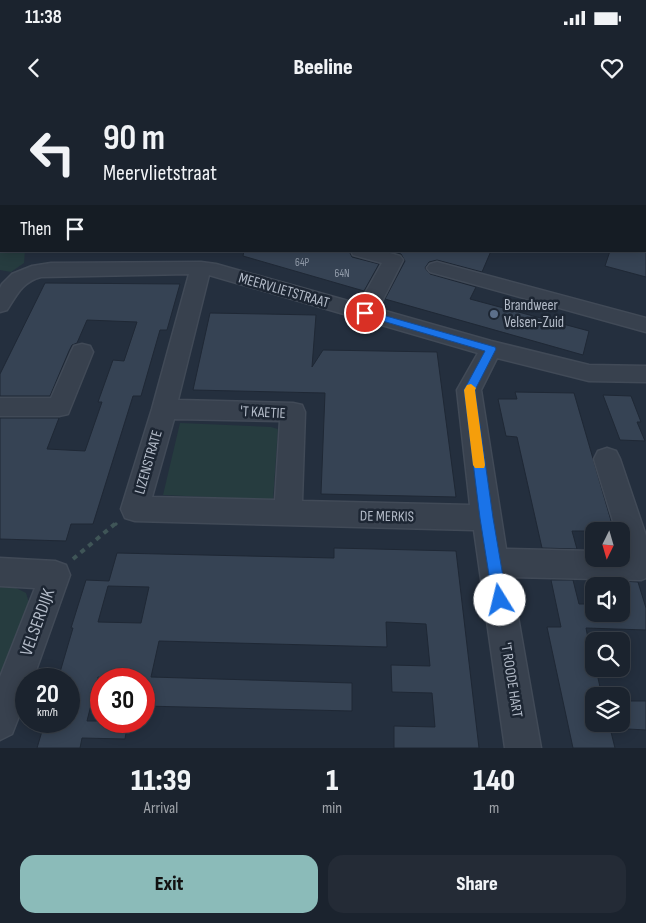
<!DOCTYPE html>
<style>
body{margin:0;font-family:"Sofia Sans Condensed",sans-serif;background:#242b36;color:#f1f3f6;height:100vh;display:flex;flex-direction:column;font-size:19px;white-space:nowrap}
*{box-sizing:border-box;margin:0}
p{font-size:16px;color:#a0a4aa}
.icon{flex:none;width:28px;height:28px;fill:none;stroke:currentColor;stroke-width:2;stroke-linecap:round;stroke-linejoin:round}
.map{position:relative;height:648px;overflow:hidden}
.drawer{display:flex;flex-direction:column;background:#1b232e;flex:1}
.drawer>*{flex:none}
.banner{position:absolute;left:0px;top:0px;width:646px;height:152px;box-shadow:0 2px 12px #0003,0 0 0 1px #39404a;background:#1b232e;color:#f1f3f6;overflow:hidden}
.needle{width:32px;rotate:185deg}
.tools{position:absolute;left:585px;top:422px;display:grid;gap:10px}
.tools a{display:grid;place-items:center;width:45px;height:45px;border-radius:10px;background:#1b232e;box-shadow:0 2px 12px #0003,0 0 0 1px #39404a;font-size:25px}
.speed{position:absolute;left:15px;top:568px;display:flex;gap:10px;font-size:25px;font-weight:700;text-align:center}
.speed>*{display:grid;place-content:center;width:65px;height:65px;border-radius:50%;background:#1b232e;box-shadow:0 2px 12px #0003,0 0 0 1px #39404a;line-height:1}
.speed small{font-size:12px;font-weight:400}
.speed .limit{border:8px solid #d22;background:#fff;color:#111}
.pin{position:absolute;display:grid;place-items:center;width:42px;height:42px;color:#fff;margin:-21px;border:2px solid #fff;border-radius:50%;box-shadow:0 1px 5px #0007}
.me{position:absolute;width:55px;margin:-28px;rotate:351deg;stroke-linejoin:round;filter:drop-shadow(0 0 4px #0008)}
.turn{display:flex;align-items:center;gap:18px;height:105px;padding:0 20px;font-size:22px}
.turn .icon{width:65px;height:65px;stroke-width:2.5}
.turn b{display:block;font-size:35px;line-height:42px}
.then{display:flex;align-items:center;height:48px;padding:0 20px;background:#0003;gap:10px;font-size:19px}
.eta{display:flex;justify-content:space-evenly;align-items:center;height:85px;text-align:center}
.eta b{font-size:30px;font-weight:800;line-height:35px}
.action{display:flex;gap:10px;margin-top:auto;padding:10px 20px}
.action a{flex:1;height:58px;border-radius:15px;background:#8bbbb9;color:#111;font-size:20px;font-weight:800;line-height:58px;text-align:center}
.action a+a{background:#242b36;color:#f1f3f6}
.status{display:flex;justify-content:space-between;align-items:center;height:35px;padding:0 25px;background:#1b232e;direction:ltr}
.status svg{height:14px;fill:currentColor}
header{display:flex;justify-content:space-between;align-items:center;height:65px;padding:0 20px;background:#1b232e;font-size:22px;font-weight:800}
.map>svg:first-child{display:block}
</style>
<div class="status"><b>11:38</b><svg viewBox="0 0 49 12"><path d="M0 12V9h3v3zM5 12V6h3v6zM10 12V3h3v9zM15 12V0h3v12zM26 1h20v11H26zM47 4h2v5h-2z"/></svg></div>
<header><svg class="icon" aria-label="back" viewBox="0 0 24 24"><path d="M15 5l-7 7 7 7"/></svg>Beeline<svg class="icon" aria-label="heart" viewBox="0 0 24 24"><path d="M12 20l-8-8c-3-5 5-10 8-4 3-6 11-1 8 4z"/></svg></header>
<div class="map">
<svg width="646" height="648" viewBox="0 0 646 648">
<rect width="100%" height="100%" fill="#242f3e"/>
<path fill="#263c3f" d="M0,127L1,151H25L24,163L11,172L0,170Z
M180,323L271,327L278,329L273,400L163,395Z
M0,485H10L26,493L30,506L0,589Z"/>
<path fill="#364354" stroke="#1f2835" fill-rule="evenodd" d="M244,151H349L352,157L379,164L364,191L243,156Z
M390,151H491L482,172L437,160L429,162L425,168L430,174L476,187L470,199L589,231L583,255L385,199L405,161L401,154Z
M610,151H646V177L605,166Z
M45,183L180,184L167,230H160L141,296H133L93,424H71L66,441L0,439V318H59L47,349L85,351L102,302H98L113,260L124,261L137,222L87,220L77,243L72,245L69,251L50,296H0V274Z
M210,213L316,215L312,267L323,250L437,252L456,397L321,394L325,293L193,290Z
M515,292L574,293L614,431H572L577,449L542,448L517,337L506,336L498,299H517Z
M603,295L631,296L641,322H637L645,341L620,340Z
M334,448L456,451L479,648H394V626L435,627L432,593L392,592L391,565L430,566L426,524L386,522L387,547L159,541L151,577L352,583V611L144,606V578L98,577L87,621H128L125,639L82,638L80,648H37L45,621H69V579H58L73,528H71L86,480L109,481L117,453L334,458ZM108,486L149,487L141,523L98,522Z
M551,480H573L579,504H594V514H621V481L638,482L646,508V530L586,528L594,569H596L602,596H594V624H621V601H646V630L610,628L615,648H573L547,527H561Z"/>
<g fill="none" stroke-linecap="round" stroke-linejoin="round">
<g stroke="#414a57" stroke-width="3">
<path id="minor" d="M620,0H634L635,1H621Z
M645,9H646V17H645Z
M0,64H1V74H0Z
M0,118H1V128H0Z
M351,151H383L400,156L403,160L378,209L491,241L589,265L646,266V282L589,281L497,258L481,290L506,449L594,451V459H621V431H616L594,359L598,351L607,348L616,351L620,359L646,436V478L641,480L511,477L541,648H505L474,430L135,421L125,418L121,409L152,309L189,174L41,177C22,182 17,195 7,210L0,212V188L2,184L12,174L32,166L51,163L201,162L216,164L359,204L382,163L353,155ZM209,175L478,253L457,290L470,405L302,401L305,312L302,305L293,303L178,300ZM174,319L280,321L275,400L152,397Z
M437,162L646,218V232L430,172L427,168L430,164Z
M82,244L90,246L93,252L68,314L59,316H0V298H51L71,252L74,246Z
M0,458L55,461L66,465L70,475L33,579H26V598L12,634L0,640V577L35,488L0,486Z"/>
</g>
<g stroke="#414a57" stroke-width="2">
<path id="major" d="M397,0H415L416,1H398Z
M436,0H454L455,1H437Z
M645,86L646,87V99L645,98Z"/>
</g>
<path stroke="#3f5557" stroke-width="2" stroke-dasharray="2.5 2.5" stroke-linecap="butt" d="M345,0L349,1"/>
<path stroke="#3f5557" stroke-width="3" stroke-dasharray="4 4" stroke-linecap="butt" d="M115,425L117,423"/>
<path stroke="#3f5557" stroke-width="4" stroke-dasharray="5 5" stroke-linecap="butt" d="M73,459L116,423"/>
<use href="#minor" fill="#38414e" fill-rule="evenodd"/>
<use href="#major" fill="#56606e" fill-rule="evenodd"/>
</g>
<path fill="#1a73e8" stroke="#114b97" d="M365,210L495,247L496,249L475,290L493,418L507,500L505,505L500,507L495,505L493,500L480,418L464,290L485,251L362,215V211Z"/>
<path fill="#f59e0b" d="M471,284L476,288L475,290L485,365L484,368H475L473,365L464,290L467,285Z"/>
<circle fill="#5c6f8a" stroke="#1d2633" stroke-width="2" cx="494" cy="214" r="5"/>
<g text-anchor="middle" stroke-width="5" stroke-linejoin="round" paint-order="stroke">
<g font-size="11" fill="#929caa">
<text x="302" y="166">64P</text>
<text x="342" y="177">64N</text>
</g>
<g font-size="15" fill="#b4bcc9" stroke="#1d2633">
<text transform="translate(284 190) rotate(16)" y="5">MEERVLIETSTRAAT</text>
<text transform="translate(263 312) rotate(3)" y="5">'T KAETIE</text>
<text transform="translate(148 362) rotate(-74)" y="5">LIZENSTRATE</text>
<text transform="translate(387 416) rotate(1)" y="5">DE MERKIS</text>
<text transform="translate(512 580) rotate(81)" y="5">'T ROODE HART</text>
</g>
<g font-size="15" fill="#b4bcc9" stroke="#1d2633" text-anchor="start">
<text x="504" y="210">Brandweer<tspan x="504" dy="17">Velsen-Zuid</tspan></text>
</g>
<g font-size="18" fill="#b4bcc9" stroke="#1d2633">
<text transform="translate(37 522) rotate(-70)" y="6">VELSERDIJK</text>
</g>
</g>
</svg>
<div class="tools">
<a><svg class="needle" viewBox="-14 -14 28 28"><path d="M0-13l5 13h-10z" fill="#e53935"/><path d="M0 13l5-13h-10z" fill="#a0a4aa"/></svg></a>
<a><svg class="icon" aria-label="sound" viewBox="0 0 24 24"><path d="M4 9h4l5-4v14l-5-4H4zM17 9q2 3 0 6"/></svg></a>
<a><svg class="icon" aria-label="search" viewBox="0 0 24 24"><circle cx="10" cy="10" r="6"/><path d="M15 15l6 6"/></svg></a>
<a><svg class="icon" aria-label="layers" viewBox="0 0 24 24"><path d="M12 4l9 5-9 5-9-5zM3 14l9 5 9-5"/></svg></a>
</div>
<div class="speed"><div>20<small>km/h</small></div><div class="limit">30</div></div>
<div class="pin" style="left:365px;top:213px;background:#d93025"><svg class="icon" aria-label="arrive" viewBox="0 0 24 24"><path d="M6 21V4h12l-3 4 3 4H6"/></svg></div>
<svg class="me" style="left:500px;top:500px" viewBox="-20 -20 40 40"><circle r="19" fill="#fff"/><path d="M0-13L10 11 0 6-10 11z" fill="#1a73e8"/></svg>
<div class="banner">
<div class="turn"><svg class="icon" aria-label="left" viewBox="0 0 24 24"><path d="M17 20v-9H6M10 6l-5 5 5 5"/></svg><div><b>90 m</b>Meervlietstraat</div></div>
<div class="then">Then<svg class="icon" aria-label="arrive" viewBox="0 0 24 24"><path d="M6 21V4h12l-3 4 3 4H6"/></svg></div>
</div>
</div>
<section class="drawer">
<div class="eta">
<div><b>11:39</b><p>Arrival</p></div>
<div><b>1</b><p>min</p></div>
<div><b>140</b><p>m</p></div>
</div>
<div class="action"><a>Exit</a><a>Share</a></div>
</section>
